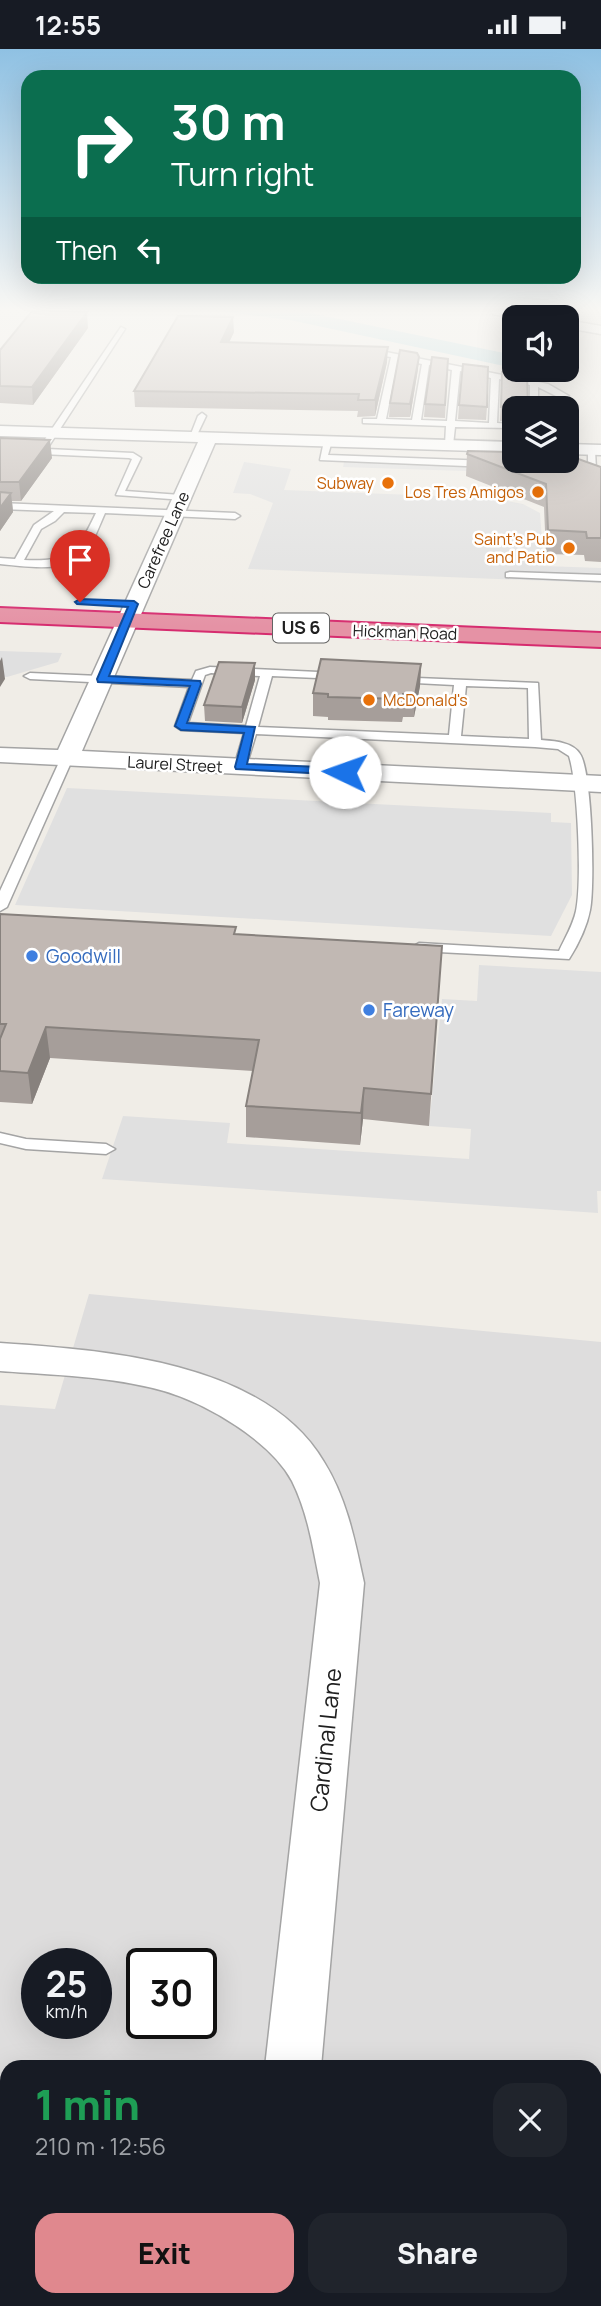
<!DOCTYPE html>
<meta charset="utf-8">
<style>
body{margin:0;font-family:Manrope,sans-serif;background:#20242c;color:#f1f3f6;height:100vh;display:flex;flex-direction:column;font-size:26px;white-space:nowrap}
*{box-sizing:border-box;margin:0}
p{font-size:23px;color:#9ea1a6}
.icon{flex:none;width:38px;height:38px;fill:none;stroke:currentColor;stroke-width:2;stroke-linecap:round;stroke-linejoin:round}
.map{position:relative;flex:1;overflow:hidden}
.panel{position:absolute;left:0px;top:2011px;width:602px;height:247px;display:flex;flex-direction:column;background:#171b24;border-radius:21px 21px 0 0;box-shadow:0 7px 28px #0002}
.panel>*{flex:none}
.banner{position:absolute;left:21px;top:21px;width:560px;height:214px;border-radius:21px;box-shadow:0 7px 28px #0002;background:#0b6e4f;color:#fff;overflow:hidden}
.tools{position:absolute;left:502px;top:256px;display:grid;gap:14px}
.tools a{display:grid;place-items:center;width:77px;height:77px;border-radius:14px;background:#171b24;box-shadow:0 7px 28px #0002;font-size:35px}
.speed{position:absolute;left:21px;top:1899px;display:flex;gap:14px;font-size:35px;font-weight:700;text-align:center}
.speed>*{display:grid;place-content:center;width:91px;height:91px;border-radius:50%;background:#171b24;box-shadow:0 7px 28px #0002;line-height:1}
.speed small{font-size:18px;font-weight:400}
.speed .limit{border:4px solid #111;border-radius:10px;background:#fff;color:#111}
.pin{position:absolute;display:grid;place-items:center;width:60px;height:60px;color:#fff;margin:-72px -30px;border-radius:50% 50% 50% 0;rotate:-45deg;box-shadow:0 0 7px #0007}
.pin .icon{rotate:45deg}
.me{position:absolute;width:77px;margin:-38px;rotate:273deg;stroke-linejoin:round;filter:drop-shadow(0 0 5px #0008)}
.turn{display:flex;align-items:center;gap:24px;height:147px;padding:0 35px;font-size:32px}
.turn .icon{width:91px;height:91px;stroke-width:2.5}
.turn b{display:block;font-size:49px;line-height:60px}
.then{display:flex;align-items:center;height:66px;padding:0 35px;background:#0003;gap:14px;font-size:26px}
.round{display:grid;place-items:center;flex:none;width:74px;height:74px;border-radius:21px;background:#20242c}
.head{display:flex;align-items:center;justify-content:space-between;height:119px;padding:0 35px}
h1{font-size:42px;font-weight:800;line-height:52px;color:#1e9e55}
.action{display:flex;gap:14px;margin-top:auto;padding:14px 35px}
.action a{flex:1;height:80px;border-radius:21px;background:#e0888e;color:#111;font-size:28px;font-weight:800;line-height:80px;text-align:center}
.action a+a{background:#20242c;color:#f1f3f6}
.status{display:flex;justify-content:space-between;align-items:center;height:49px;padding:0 35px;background:#171b24;direction:ltr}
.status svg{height:19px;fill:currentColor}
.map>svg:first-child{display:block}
</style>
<div class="status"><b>12:55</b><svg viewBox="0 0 49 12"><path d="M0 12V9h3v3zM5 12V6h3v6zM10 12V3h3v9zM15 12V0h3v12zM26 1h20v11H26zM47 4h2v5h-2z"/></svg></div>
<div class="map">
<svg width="601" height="2257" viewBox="0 0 601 2257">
<rect width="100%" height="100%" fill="#f0ede7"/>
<path fill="#dedddd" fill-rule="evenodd" d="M89,1245L601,1293V2257H0V1356L55,1360ZM37,1914H96V1974H37ZM142,1914H201V1974H142ZM7,2018H595V2250H7Z"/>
<path fill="#e0e0e0" d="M244,413L291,420L284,441L491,449L523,455L540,464L544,517L601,519V534L248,520L273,454L250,445L233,444Z
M344,413L552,420V425L343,418Z
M0,602L62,604L58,613L7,628L0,627Z
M67,739L551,764V773L571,774L572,846L551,887L15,856Z
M479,916L601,923V1142H597L598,1164L102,1130L123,1067L230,1074L227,1094L469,1110L471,1080L429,1077L442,950L477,952Z"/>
<path fill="#a9d4dc" d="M219,262L305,263L514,306V319L290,271Z"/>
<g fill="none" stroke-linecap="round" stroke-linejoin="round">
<g stroke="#a4a4a4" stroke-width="3">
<path id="lane" d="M121,278L125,280L47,400L133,404L141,409L125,442L181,446L184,447V451L116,446L132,410L129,409L41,405L37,402Z
M386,303L548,335L569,347L570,359L567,361V359H562V350L538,338V359H530V336L499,330L497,374L514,375V379L455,378L453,396L449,399L445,396L446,377L363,374V370H377L391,308L383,307ZM398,310L422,315L412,371L386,370ZM429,316L452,321L447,372L421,371ZM460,322L491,329L489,374L455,372Z
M202,364L206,367L196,388L189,390L198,367Z
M567,372L571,375V379L567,382Z
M328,389L332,392L328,406L490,412L495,415L490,418L320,411L324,392Z
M588,399L595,401L596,421L571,420V416H588Z
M0,454L235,464L240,467L235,470L105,464C99,477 94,493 85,504C66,525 25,517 0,515V509L15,510L34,476L54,462L0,460ZM64,463L96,464C77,504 70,513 24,511L41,480L55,472Z
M510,523L601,526V532L506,528V524Z
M210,618L340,624L346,627L340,630L272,627L258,678L449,686L454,636L396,633L390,630L392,628L538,634L541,691C554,692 573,693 580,705C592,723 595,837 590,861C587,877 578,896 569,910L419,902L412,898L419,894L559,902C565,889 573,876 576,862C582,833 578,735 569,707L558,700L535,698L256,685L246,718L240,722L234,718L244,684L181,681L175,677L189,638L30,630L24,627L30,624L192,631L196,622ZM211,624L260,627L246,677L188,674L205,626ZM466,637L528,639L529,690L461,687Z
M67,705L73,709L7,858L0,862V842L61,709Z
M0,1084L26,1090L106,1095L115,1100L106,1105L26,1100L0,1094Z"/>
</g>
<g stroke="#a4a4a4" stroke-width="3">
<path id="street" d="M491,262H520L536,268L514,270L493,265Z
M567,271L601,277V285L567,279Z
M0,377L514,393V403L215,394L82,702L601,727V743L0,713V699L58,701L198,393L0,387Z
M567,395L601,396V406L567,405Z
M0,1294C103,1301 265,1312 324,1413C347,1450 355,1492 364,1534L321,2018H265L320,1534C313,1499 308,1464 292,1432C271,1392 206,1354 164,1342C111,1327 54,1326 0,1322Z
M238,2250H300L299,2257H237Z"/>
</g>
<g stroke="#d62c6f" stroke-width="4">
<path id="highway" d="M0,559L601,584V598L0,573Z"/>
</g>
<use href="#lane" fill="#fff" fill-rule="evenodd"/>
<use href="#street" fill="#fff" fill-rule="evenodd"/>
<use href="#highway" fill="#e592a5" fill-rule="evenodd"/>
</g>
<path fill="#a69e9a" d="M88,279L33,356L0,354V301Z
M234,283L229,293L387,313L375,367L357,368L358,362L135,358L134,342Z
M448,310L445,369L424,368L425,355Z
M418,320L410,368H389L390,354Z
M502,323L514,359V372H500Z
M459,356L487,358L486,371L458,370Z
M0,389L52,409L21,452H12L13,463L0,482Z
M467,405L601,418V513L585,512L584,506L546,505L544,458L466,427Z
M255,614V631L242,674L205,672L204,656Z
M421,615L420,637L414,668H403L402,673L328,671V668L313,667V644Z
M0,865L236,885L442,897L429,1077L363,1070L360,1096L246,1088V1057L253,1022L50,1009L32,1055L0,1053Z"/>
<path fill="#87817d" d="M87,263L88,279L33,356L32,338Z
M233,268L234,283L222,309L221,293Z
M388,298L387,313L375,367V351Z
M419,308L418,320L410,368V355Z
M50,391L52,409L21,452L19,433Z
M11,444L13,463L0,482V459Z
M2,608L5,630L0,638V612Z
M255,614V631L242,674V658Z
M421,615L420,637L414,668L415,646Z
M46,978L50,1009L32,1055L28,1024Z
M364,1039L363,1070L360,1096L361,1064Z"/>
<path fill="#c1b8b3" stroke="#87817d" stroke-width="2" d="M32,262L87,263L32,338L0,337V301Z
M178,267L233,268L221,293L388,298L375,351H358L359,345L134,342Z
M400,301L417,304L419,308L410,355L390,354Z
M432,308L448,310L445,356L425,355Z
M463,315L488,318L487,358L459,356Z
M502,323L527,325L528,359L501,358Z
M0,389L50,391L19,433H0Z
M468,402L514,403V411H567V406L601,418V489H587L586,483L548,481L546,435L467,405Z
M0,443L11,444L0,459Z
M321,610L421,615L415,646L403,645V650L328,648V645L313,644Z
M219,613L255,614L242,658L204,656Z
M0,865L236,878L234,885L442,897L431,1045L364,1039L361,1064L246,1057L259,991L46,978L28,1024L0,1022V990L6,975H0Z"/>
<linearGradient id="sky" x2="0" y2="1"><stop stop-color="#8fc1e3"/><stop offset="0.45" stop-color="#f8f7f4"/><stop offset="1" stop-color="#f8f7f4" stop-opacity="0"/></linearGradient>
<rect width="601" height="578" fill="url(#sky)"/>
<path fill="#1a73e8" stroke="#114b97" stroke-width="2" d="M80,550L134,552L138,555L109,627L200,632L201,635L187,674L255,678L247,715L345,719L351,723L345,726L236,720L235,718L244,684L181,681L175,677L190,637L98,633L97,630L128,558L77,555L75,553Z"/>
<g fill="#e8710a" stroke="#fff" stroke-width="2.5">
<circle cx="388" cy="434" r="7"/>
<circle cx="538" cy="443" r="7"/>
<circle cx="569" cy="499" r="7"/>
<circle cx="369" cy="651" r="7"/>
</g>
<g fill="#3f7fe0" stroke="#fff" stroke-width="2.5">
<circle cx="32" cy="907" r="7"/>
<circle cx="369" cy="961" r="7"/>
</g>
<g text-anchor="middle" stroke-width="5" stroke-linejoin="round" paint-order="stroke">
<g font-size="16" fill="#c56008" stroke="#fff" text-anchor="end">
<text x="374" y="440">Subway</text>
<text x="524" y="449">Los Tres Amigos</text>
<text x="555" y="496">Saint's Pub<tspan x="555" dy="18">and Patio</tspan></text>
<text x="383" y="657" text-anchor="start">McDonald's</text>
</g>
<g font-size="16" fill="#202020" stroke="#fff">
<text transform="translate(163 491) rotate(-66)" y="6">Carefree Lane</text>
<text transform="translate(405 583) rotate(2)" y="6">Hickman Road</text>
<text transform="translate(175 715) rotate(3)" y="6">Laurel Street</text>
</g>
<rect fill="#fff" stroke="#636363" stroke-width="2" x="273" y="564.5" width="56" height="29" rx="5"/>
<g font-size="18" font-weight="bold" fill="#202020">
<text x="301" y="585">US 6</text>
</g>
<g font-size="19" fill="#366cbe" stroke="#fff" text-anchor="start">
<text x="46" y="914">Goodwill</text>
<text x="383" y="968">Fareway</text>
</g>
<g font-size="23" fill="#202020" stroke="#fff">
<text transform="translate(326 1691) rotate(-84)" y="8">Cardinal Lane</text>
</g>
</g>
</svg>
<div class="tools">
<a><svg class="icon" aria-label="sound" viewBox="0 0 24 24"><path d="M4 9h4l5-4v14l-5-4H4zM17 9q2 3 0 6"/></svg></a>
<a><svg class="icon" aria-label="layers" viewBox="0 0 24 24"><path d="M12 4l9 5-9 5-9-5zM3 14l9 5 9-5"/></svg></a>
</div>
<div class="speed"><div>25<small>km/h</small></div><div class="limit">30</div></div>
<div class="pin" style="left:80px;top:553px;background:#d93025"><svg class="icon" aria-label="arrive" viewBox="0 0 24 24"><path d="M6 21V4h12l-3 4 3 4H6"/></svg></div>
<svg class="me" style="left:345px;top:723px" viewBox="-20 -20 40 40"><circle r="19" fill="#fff"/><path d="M0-13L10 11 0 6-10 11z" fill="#1a73e8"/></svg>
<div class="banner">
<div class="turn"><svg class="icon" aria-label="right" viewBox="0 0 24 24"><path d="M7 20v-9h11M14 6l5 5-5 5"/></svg><div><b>30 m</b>Turn right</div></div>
<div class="then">Then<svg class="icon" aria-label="left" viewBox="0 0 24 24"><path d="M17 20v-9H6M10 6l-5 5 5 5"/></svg></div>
</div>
<section class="panel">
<div class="head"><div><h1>1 min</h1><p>210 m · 12:56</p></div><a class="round"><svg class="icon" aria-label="close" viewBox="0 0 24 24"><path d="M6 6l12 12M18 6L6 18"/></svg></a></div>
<div class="action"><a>Exit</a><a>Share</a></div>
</section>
</div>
